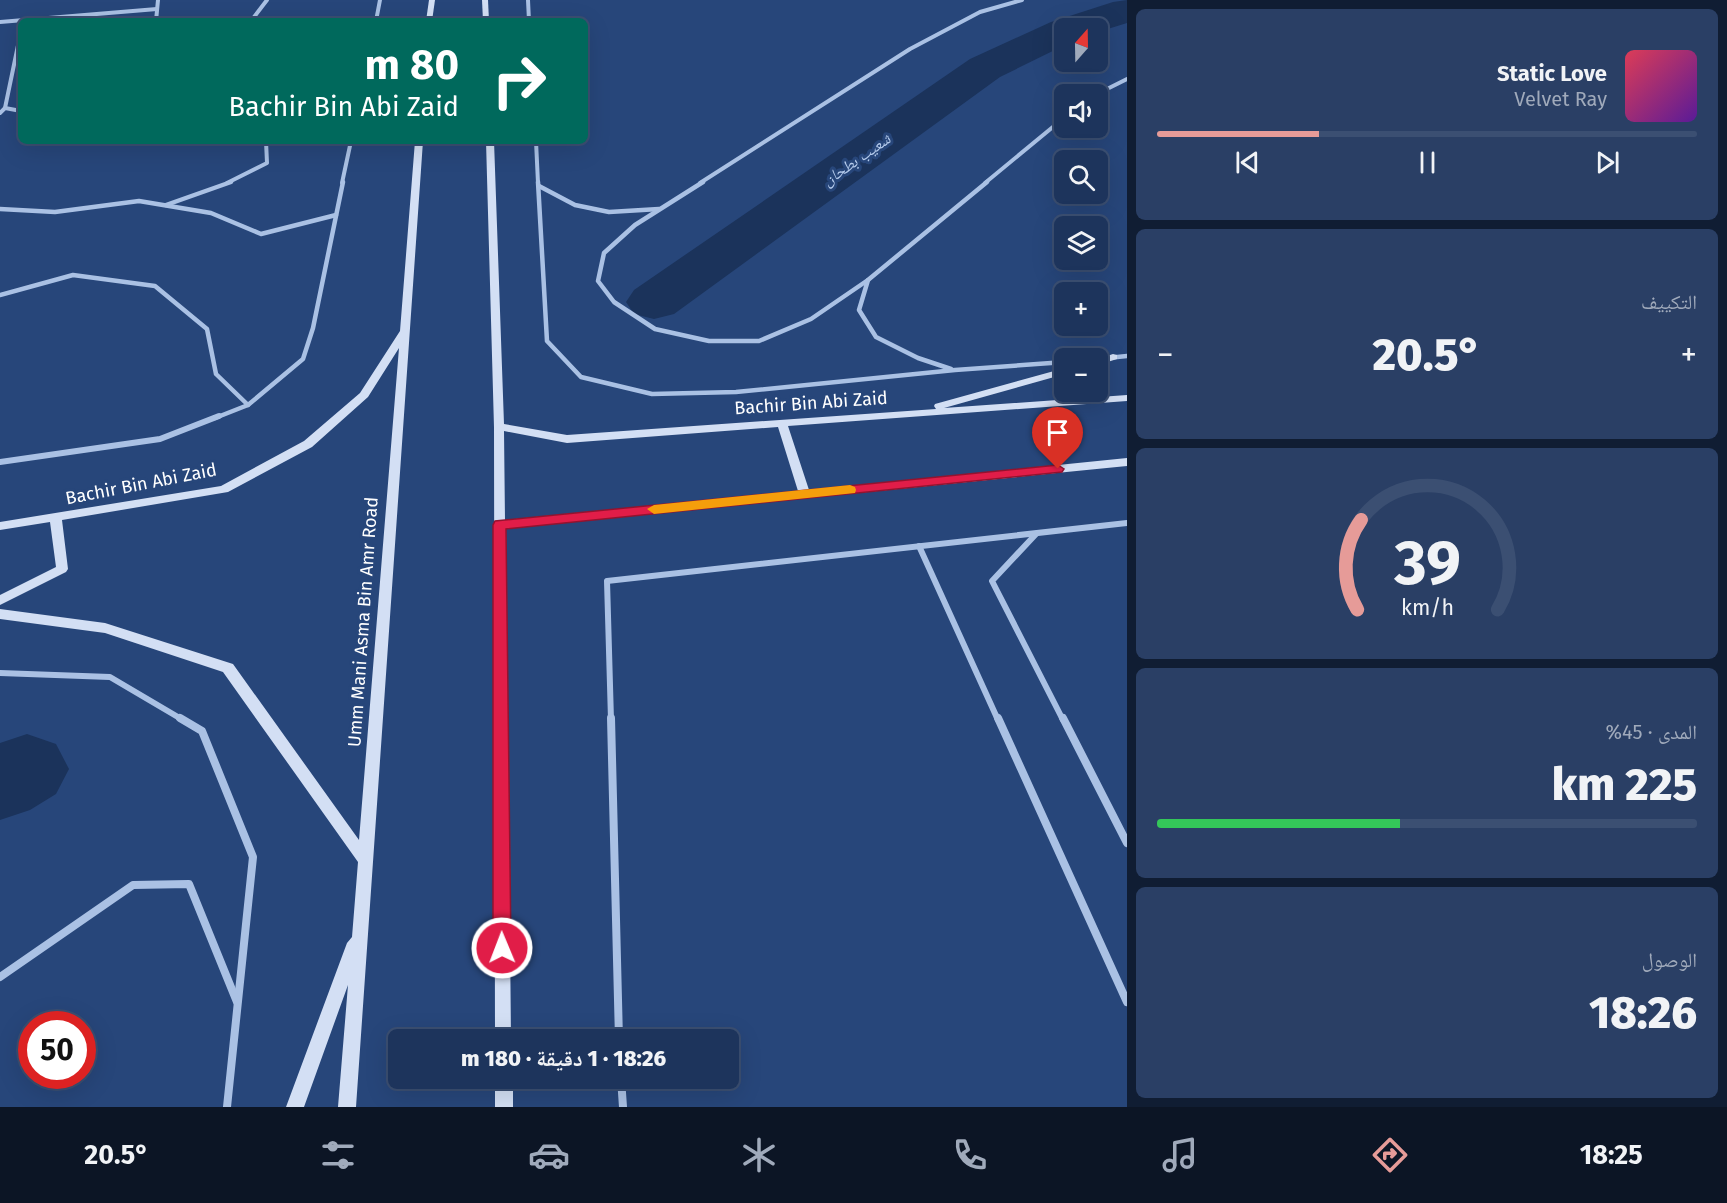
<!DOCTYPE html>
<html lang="ar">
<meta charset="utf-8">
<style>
body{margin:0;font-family:"Fira Sans","Noto Naskh Arabic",sans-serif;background:#2a3f65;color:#f1f3f6;direction:rtl;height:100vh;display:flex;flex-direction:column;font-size:22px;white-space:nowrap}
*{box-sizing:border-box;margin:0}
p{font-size:20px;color:#a0aabb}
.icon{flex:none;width:33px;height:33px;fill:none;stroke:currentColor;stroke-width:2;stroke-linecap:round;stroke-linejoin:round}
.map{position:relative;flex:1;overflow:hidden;direction:ltr}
.sheet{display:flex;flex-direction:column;gap:9px;padding:9px;background:#101d33;width:600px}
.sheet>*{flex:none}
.top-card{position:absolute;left:18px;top:18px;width:570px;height:126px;border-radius:9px;box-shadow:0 6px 24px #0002,0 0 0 2px #3b4f72;direction:rtl;background:#00695c;color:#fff;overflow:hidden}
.needle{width:39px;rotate:20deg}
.buttons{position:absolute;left:1054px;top:18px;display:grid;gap:12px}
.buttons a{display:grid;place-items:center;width:54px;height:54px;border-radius:9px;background:#1d345c;box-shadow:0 6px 24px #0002,0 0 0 2px #3b4f72;font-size:30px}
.speed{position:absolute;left:18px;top:1011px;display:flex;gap:12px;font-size:30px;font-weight:700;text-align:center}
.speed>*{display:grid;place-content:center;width:78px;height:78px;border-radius:50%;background:#1d345c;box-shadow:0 6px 24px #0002,0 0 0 2px #3b4f72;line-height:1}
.speed .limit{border:9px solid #d22;background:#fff;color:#111}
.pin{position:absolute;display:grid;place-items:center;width:51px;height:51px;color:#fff;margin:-62px -26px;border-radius:50% 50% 50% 0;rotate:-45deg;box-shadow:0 0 6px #0007}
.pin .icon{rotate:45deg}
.me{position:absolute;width:66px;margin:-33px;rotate:359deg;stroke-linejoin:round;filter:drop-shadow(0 0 4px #0008)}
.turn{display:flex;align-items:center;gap:21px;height:126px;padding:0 30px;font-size:27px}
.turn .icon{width:78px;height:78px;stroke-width:2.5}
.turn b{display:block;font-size:42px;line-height:51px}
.big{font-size:45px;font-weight:800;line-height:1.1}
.sheet .widget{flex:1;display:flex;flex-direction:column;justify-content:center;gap:9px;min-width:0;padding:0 21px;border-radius:9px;background:#2a3f65}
.sheet .dial{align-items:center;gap:0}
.dial svg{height:156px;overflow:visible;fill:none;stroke:#3b4f72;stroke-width:7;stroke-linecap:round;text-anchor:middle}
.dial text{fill:#f1f3f6;stroke:none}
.song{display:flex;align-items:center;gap:18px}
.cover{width:72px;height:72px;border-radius:9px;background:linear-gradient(135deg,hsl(350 70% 55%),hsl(270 70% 35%))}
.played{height:6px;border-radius:3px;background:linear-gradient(90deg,#e69b98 30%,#3b4f72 30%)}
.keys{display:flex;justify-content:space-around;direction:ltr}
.heat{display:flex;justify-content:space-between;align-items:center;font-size:33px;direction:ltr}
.charge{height:9px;border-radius:4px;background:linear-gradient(90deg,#34c759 45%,#3b4f72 0)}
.trip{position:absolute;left:388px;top:1029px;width:351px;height:60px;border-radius:9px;background:#1d345c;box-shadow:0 6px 24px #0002,0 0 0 2px #3b4f72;font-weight:800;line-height:60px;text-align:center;direction:rtl}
.tab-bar{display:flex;height:96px;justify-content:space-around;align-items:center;background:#0c1525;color:#a0aabb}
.tab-bar .icon{width:42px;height:42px}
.tab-bar .active{color:#e69b98}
.tab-bar b{font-size:27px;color:#f1f3f6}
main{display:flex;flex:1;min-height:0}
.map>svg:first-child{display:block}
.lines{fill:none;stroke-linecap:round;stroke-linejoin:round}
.river{fill:#1b335b;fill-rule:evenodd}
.street-far3{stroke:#aac1e4;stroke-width:4}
.street-far2{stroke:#aac1e4;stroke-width:4.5}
.street-far1{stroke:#aac1e4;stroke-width:6}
.street{stroke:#aac1e4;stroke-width:8}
.secondary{fill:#d3dff4;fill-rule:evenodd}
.route{fill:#e11d48;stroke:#92132f;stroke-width:1.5}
.slow{fill:#f59e0b}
.labels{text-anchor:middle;stroke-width:6;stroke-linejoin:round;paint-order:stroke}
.far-water-label{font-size:16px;font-style:italic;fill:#b5cbec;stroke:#27467a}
.street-label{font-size:18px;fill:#fff;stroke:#27467a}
</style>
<main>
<section class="sheet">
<div class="widget">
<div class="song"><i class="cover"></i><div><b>Static Love</b><p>Velvet Ray</p></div></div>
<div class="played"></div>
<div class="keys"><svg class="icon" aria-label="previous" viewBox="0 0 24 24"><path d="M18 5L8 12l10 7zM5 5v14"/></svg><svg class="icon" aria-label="pause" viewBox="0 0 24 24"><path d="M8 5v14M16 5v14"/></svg><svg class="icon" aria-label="next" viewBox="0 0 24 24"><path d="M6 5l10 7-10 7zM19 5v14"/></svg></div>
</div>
<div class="widget"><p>التكييف</p>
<div class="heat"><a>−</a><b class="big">20.5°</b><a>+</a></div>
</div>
<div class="widget dial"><svg viewBox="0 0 100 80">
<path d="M14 69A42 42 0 1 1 86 69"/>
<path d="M14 69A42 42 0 0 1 16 23" stroke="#e69b98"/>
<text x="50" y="56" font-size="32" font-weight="700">39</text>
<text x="50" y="72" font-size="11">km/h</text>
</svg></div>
<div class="widget"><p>المدى · 45%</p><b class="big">225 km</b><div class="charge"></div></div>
<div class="widget"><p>الوصول</p><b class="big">18:26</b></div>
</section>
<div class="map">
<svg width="1127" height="1107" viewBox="0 0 1127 1107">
<rect width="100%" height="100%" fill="#27467a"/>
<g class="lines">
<g class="river">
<path d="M 1127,0 L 1127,23 L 1098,32 L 1098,28 L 1065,28 L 1065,45 L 1000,77 L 674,314 L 654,319 L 634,314 L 626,302 L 634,290 L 970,59 L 1051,22 L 1113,2 Z"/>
<path d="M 27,734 L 56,744 L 69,769 L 56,794 L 30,810 L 0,820 L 0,743 Z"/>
</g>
<g class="street-far3">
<path d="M 528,0 L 529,21"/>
<path d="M 156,21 L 158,0"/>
<path d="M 251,21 L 267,0"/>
<path d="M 376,21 L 380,0"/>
<path d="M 0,22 L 157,9"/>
<path d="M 1097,94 L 1127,79"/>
<path d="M 5,108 L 21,111"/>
<path d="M 0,113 L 5,108 L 21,31"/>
<path d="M 536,141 L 538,183"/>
<path d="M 227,183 L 267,163 L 266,141"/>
<path d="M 342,183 L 351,141"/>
<path d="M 700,183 L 910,49 L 980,12 L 1022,0"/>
<path d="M 985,183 L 1065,117"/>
</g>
<g class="street-far2">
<path d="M 538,182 L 547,341 L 581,377 L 652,394 L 736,392 L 955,370 L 1065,362"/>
<path d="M 703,182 L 635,225 L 604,253 L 598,281 L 614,302 L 655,329 L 709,341 L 759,341 L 811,319 L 868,280"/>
<path d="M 539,186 L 575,205 L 609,212 L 659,209"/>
<path d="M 166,205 L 231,182"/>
<path d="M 0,209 L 55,212 L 139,201 L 211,213 L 261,234 L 336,215"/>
<path d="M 0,295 L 73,275 L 155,286 L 207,329 L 216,374 L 248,405"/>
<path d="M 1098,359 L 1127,356"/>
<path d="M 951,369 L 918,358 L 876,337 L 859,310 L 868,280 L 987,182"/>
<path d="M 215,418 L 248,405 L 303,359 L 313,328 L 343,182"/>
</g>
<g class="street-far1">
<path d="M 0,462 L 160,439 L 219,416"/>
<path d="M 1036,534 L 992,581 L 1063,720"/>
<path d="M 919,546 L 998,720"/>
<path d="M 0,673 L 110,677 L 183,720"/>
<path d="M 611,720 L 607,581 L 1127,523"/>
</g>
<g class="street">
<path d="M 180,718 L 202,731 L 253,857 L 227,1107"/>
<path d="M 611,718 L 619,1040"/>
<path d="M 998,718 L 1127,1002"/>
<path d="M 1063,718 L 1127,843"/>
<path d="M 0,977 L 133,885 L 189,884 L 237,1002"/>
<path d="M 621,1078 L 623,1107"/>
</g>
<g class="secondary">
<path d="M 429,0 L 435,0 L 432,21 L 426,21 Z"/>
<path d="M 482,0 L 488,0 L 489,21 L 483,21 Z"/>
<path d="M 415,141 L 423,141 L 356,1107 L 338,1107 L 348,985 L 304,1107 L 286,1107 L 347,943 L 352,937 L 358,862 L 223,672 L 105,633 L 0,619 L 0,609 L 105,623 L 233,664 L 359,840 L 399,348 L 368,397 L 312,447 L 228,492 L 62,520 L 68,569 L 66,572 L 0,605 L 0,595 L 56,567 L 50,522 L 0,530 L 0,522 L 221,486 L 304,441 L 360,393 L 400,331 Z"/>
<path d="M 486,141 L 494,141 L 504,424 L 567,435 L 936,409 L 934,406 L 935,404 L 1065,368 L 1065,374 L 944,408 L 1127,395 L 1127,401 L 788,426 L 809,490 L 1127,458 L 1127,466 L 506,528 L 511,1040 L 495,1040 L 494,427 ZM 778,427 L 798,491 L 505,520 L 504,431 L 567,443 Z"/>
<path d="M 1113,354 L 1117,355 L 1117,359 L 1098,365 L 1098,359 Z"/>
<rect x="495" y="1078" width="18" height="29"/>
</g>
</g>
<path class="route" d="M 1058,465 L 1064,469 L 1062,472 L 506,529 L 511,948 L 509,954 L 502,957 L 496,954 L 493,948 L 493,525 L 495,521 Z"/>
<path class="slow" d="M 850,485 L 855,487 L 856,490 L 855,493 L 654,514 L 647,509 L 654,505 Z"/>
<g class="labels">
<g class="far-water-label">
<text transform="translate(856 159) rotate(-35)" y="6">شعيب بطحان</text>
</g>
<g class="street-label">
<text transform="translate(811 403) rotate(-4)" y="6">Bachir Bin Abi Zaid</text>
<text transform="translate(141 484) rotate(-11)" y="6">Bachir Bin Abi Zaid</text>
<text transform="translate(363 622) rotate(-86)" y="6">Umm Mani Asma Bin Amr Road</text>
</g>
</g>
</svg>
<div class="buttons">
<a><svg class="needle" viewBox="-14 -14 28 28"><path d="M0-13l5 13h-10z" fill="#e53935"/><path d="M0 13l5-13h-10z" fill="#a0aabb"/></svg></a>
<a><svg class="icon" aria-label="sound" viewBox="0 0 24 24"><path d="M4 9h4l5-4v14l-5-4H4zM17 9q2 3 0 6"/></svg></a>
<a><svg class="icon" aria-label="search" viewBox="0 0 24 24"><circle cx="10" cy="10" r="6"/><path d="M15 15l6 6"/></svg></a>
<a><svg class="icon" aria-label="layers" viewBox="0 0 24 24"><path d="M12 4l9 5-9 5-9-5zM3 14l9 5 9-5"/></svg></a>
<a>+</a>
<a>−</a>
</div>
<div class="speed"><div class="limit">50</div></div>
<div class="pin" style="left:1058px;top:469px;background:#d93025"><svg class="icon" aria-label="arrive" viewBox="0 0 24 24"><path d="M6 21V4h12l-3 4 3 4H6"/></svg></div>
<svg class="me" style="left:502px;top:948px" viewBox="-20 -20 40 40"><circle r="17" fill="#e11d48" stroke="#fff" stroke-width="3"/><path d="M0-11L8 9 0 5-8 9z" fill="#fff"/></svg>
<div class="trip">18:26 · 1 دقيقة · 180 m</div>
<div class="top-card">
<div class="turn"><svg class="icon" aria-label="right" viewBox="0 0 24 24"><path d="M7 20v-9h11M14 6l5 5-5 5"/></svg><div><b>80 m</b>Bachir Bin Abi Zaid</div></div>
</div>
</div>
</main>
<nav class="tab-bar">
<b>18:25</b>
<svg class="icon active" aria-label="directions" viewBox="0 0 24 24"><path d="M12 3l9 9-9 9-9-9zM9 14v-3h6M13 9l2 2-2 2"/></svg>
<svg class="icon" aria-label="music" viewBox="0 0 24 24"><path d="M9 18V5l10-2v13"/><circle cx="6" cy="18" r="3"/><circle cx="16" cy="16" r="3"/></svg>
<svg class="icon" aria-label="phone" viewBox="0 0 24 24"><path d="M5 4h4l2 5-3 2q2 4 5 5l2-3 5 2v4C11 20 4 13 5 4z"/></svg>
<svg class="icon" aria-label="climate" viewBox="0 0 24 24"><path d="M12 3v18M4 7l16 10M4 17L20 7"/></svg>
<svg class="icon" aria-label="car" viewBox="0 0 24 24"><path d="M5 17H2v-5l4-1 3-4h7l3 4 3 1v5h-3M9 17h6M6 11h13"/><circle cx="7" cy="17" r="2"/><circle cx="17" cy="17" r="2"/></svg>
<svg class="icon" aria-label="filters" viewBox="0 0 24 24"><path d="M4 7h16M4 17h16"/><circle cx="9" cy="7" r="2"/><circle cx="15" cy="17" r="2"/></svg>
<b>20.5°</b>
</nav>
